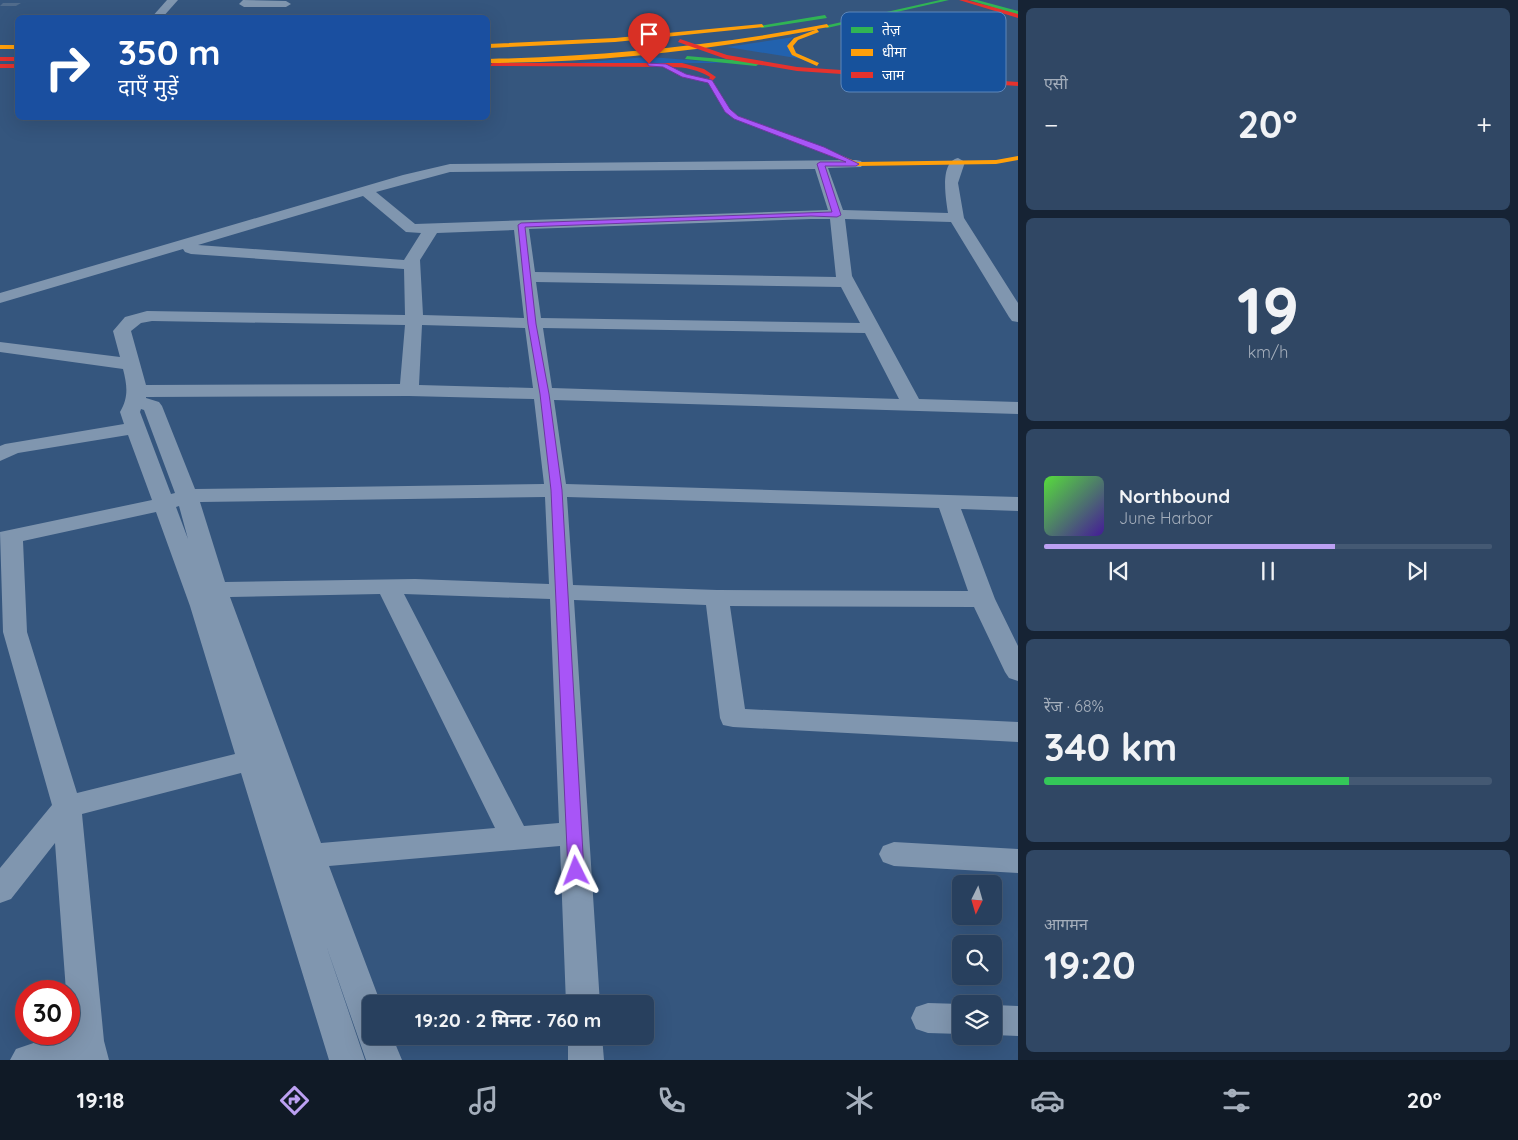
<!DOCTYPE html>
<html lang="hi">
<meta charset="utf-8">
<style>
body{margin:0;font-family:Quicksand,"Noto Sans Devanagari",sans-serif;background:#304764;color:#f1f3f6;height:100vh;display:flex;flex-direction:column;font-size:19px;white-space:nowrap}
*{box-sizing:border-box;margin:0}
p{font-size:16px;color:#a5afbc}
.icon{flex:none;width:28px;height:28px;fill:none;stroke:currentColor;stroke-width:2;stroke-linecap:round;stroke-linejoin:round}
.map{position:relative;flex:1;overflow:hidden}
.side{display:flex;flex-direction:column;gap:8px;padding:8px;background:#162334;width:500px}
.side>*{flex:none}
.guide{position:absolute;left:15px;top:15px;width:475px;height:105px;border-radius:8px;box-shadow:0 5px 20px #0002,0 0 0 1px #445973;background:#1a4fa0;color:#fff;overflow:hidden}
.needle{width:32px;rotate:185deg}
.fabs{position:absolute;left:952px;top:875px;display:grid;gap:10px}
.fabs a{display:grid;place-items:center;width:50px;height:50px;border-radius:8px;background:#28405e;box-shadow:0 5px 20px #0002,0 0 0 1px #445973;font-size:25px}
.speed{position:absolute;left:15px;top:980px;display:flex;gap:10px;font-size:25px;font-weight:700;text-align:center}
.speed>*{display:grid;place-content:center;width:65px;height:65px;border-radius:50%;background:#28405e;box-shadow:0 5px 20px #0002,0 0 0 1px #445973;line-height:1}
.speed .limit{border:8px solid #d22;background:#fff;color:#111}
.pin{position:absolute;display:grid;place-items:center;width:42px;height:42px;color:#fff;margin:-51px -21px;border-radius:50% 50% 50% 0;rotate:-45deg;box-shadow:0 0 5px #0007}
.pin .icon{rotate:45deg}
.me{position:absolute;width:55px;margin:-28px;rotate:357deg;stroke-linejoin:round;filter:drop-shadow(0 0 4px #0008)}
.turn{display:flex;align-items:center;gap:18px;height:105px;padding:0 20px;font-size:22px}
.turn .icon{width:65px;height:65px;stroke-width:2.5}
.turn b{display:block;font-size:35px;line-height:42px}
.big{font-size:38px;font-weight:700;line-height:1.1}
.side .card{flex:1;display:flex;flex-direction:column;justify-content:center;gap:8px;min-width:0;padding:0 18px;border-radius:8px;background:#304764}
.side .dial{align-items:center;gap:0}
.dial b{font-size:65px;line-height:1}
.song{display:flex;align-items:center;gap:15px}
.cover{width:60px;height:60px;border-radius:8px;background:linear-gradient(135deg,hsl(110 70% 55%),hsl(260 70% 35%))}
.played{height:5px;border-radius:2px;background:linear-gradient(90deg,#bca0f2 65%,#445973 65%)}
.keys{display:flex;justify-content:space-around;direction:ltr}
.heat{display:flex;justify-content:space-between;align-items:center;font-size:28px;direction:ltr}
.charge{height:8px;border-radius:4px;background:linear-gradient(90deg,#34c759 68%,#445973 0)}
.trip{position:absolute;left:362px;top:995px;width:292px;height:50px;border-radius:8px;background:#28405e;box-shadow:0 5px 20px #0002,0 0 0 1px #445973;font-weight:700;line-height:50px;text-align:center}
.menu{display:flex;height:80px;justify-content:space-around;align-items:center;background:#101a26;color:#a5afbc}
.menu .icon{width:35px;height:35px}
.menu .on{color:#bca0f2}
.menu b{font-size:22px;color:#f1f3f6}
main{display:flex;flex:1;min-height:0}
.map>svg:first-child{display:block}
.green{fill:#2262ae}
.building{fill:#506b8b}
.lines{fill:none;stroke-linecap:round;stroke-linejoin:round}
.street{fill:#8096af;fill-rule:evenodd}
.fast{fill:#30b455;fill-rule:evenodd}
.slow{fill:#ff9f0a;fill-rule:evenodd}
.jam{fill:#e5322d;fill-rule:evenodd}
.route{fill:#a855f7;stroke:#6d37a1}
.key{fill:#17529c;stroke:#5d86ba;stroke-width:1}
.key-label{font-size:14px;fill:#fff}
</style>
<main>
<div class="map">
<svg width="1018" height="1060" viewBox="0 0 1018 1060">
<rect width="100%" height="100%" fill="#35567e"/>
<g class="green">
<path d="M 794,37 L 788,42 L 802,59 L 727,47 Z"/>
<path d="M 651,57 L 725,63 L 576,63 L 646,57 Z"/>
</g>
<path class="building" d="M 3,3 L 21,3 L 16,6 L 0,6 Z"/>
<g class="lines">
<g class="street">
<path d="M 167,0 L 178,0 L 162,18 L 151,18 Z"/>
<path d="M 243,0 L 286,1 L 291,4 L 286,7 L 244,7 L 239,4 Z"/>
<path d="M 958,158 L 965,162 L 958,183 L 964,218 L 1018,303 L 1018,322 L 1012,321 L 1009,317 L 951,222 L 845,219 L 852,276 L 919,399 L 1018,402 L 1018,414 L 554,400 L 566,484 L 1018,497 L 1018,511 L 961,509 L 995,599 L 1018,646 L 1018,681 L 1009,678 L 1005,672 L 974,607 L 730,606 L 745,709 L 1018,722 L 1018,742 L 733,727 L 723,725 L 720,718 L 706,605 L 574,600 L 600,1004 L 566,1004 L 560,846 L 329,866 L 381,1004 L 371,1004 L 371,1036 L 392,1036 L 402,1060 L 366,1060 L 326,945 L 365,1060 L 329,1060 L 241,773 L 82,814 L 104,1041 L 109,1060 L 10,1060 L 16,1049 L 60,1034 L 69,1034 L 69,991 L 66,991 L 55,843 L 11,899 L 0,903 L 0,868 L 52,805 L 3,632 L 0,532 L 152,500 L 128,435 L 18,453 L 0,461 L 0,446 L 5,444 L 124,424 L 120,412 C 129,397 127,385 123,369 L 0,352 L 0,342 L 120,357 L 113,331 L 125,317 L 147,311 L 405,315 L 404,269 L 191,254 L 185,252 L 183,249 L 0,303 L 0,293 L 403,175 L 450,164 L 856,160 L 861,161 L 863,164 L 861,167 L 828,168 L 843,210 L 948,213 C 946,199 939,162 958,158 ZM 815,169 L 828,210 L 415,224 L 376,192 L 450,172 ZM 363,196 L 406,232 L 421,233 L 404,260 L 198,245 ZM 811,219 L 830,219 L 836,277 L 535,272 L 529,229 ZM 514,230 L 524,318 L 423,315 L 420,260 L 437,233 ZM 536,282 L 841,287 L 860,323 L 541,318 ZM 152,321 L 405,325 L 400,384 L 146,385 L 131,331 L 141,323 ZM 422,325 L 525,328 L 533,388 L 419,385 ZM 543,328 L 865,333 L 899,399 L 552,388 ZM 409,396 L 534,399 L 544,484 L 195,489 L 162,406 L 159,402 L 146,398 L 146,397 ZM 141,409 L 144,410 L 175,493 L 171,494 L 140,412 ZM 545,497 L 549,584 L 415,579 L 225,582 L 200,502 ZM 567,497 L 939,508 L 968,591 L 717,590 L 573,585 ZM 179,506 L 188,539 L 176,507 ZM 156,512 L 190,606 L 235,754 L 77,793 L 27,632 L 23,541 ZM 380,594 L 495,828 L 321,843 L 230,597 ZM 404,594 L 550,599 L 559,823 L 524,826 Z"/>
<path d="M 894,842 L 1018,849 L 1018,873 L 894,866 L 883,862 L 879,854 L 883,846 Z"/>
<path d="M 928,1003 L 961,1004 L 961,1034 L 928,1033 L 916,1029 L 911,1018 L 916,1007 Z"/>
<path d="M 994,1005 L 1018,1006 L 1018,1036 L 994,1035 Z"/>
<path d="M 568,1036 L 602,1036 L 604,1060 L 568,1060 Z"/>
</g>
<g class="fast">
<path d="M 940,0 L 949,0 L 827,28 L 824,26 Z"/>
<path d="M 969,0 L 977,0 L 1018,11 L 1018,15 Z"/>
<path d="M 825,15 L 827,18 L 762,28 L 759,26 Z"/>
<path d="M 687,56 L 756,62 L 759,64 L 756,66 L 685,59 Z"/>
</g>
<g class="slow">
<path d="M 762,24 L 764,27 L 615,42 L 488,48 L 488,44 L 615,38 Z"/>
<path d="M 827,24 L 829,27 L 817,29 L 819,32 L 798,40 L 793,46 L 796,53 L 819,63 L 817,66 L 792,55 L 787,46 L 794,38 L 815,30 C 708,50 597,63 488,63 L 488,59 C 602,56 715,46 827,24 Z"/>
<rect x="0" y="45" width="18" height="4"/>
<path d="M 708,80 L 712,80 L 729,109 L 738,116 L 824,148 L 857,162 L 996,160 L 1018,156 L 1018,160 L 996,164 L 856,166 L 734,118 L 724,110 Z"/>
</g>
<g class="jam">
<path d="M 959,0 L 967,0 L 1018,14 L 1018,18 Z"/>
<path d="M 680,39 L 727,55 L 797,67 L 1018,82 L 1018,86 L 797,71 L 726,59 L 678,42 Z"/>
<rect x="0" y="57" width="18" height="4"/>
<path d="M 492,63 L 682,63 L 704,69 L 716,77 L 710,83 L 682,77 L 663,67 L 490,66 ZM 671,67 C 686,67 698,70 710,77 L 709,79 L 686,75 Z"/>
<rect x="0" y="64" width="18" height="4"/>
</g>
</g>
<path class="route" d="M 647,63 L 666,64 L 686,74 L 712,80 L 730,109 L 738,116 L 824,147 L 859,164 L 856,166 L 825,166 L 841,215 L 837,217 L 811,216 L 525,227 L 536,324 L 549,394 L 562,490 L 584,871 L 581,875 L 576,877 L 570,875 L 568,871 L 551,490 L 540,394 L 528,324 L 518,225 L 521,223 L 832,212 L 817,164 L 820,162 L 846,162 L 734,119 L 725,112 L 708,83 L 682,77 L 663,67 L 649,66 Z"/>
<rect x="841" y="12" width="165" height="80" rx="8" class="key"/>
<rect x="851" y="27" width="22" height="6" fill="#30b455"/>
<rect x="851" y="49" width="22" height="7" fill="#ff9f0a"/>
<rect x="851" y="72" width="22" height="6" fill="#e5322d"/>
<g class="key-label">
<text x="882" y="35">तेज़</text>
<text x="882" y="57">धीमा</text>
<text x="882" y="80">जाम</text>
</g>
</svg>
<div class="fabs">
<a><svg class="needle" viewBox="-14 -14 28 28"><path d="M0-13l5 13h-10z" fill="#e53935"/><path d="M0 13l5-13h-10z" fill="#a5afbc"/></svg></a>
<a><svg class="icon" aria-label="search" viewBox="0 0 24 24"><circle cx="10" cy="10" r="6"/><path d="M15 15l6 6"/></svg></a>
<a><svg class="icon" aria-label="layers" viewBox="0 0 24 24"><path d="M12 4l9 5-9 5-9-5zM3 14l9 5 9-5"/></svg></a>
</div>
<div class="speed"><div class="limit">30</div></div>
<div class="pin" style="left:649px;top:64px;background:#d93025"><svg class="icon" aria-label="arrive" viewBox="0 0 24 24"><path d="M6 21V4h12l-3 4 3 4H6"/></svg></div>
<svg class="me" style="left:576px;top:871px" viewBox="-20 -20 40 40"><path d="M0-17L14 15 0 8-14 15z" fill="#a855f7" stroke="#fff" stroke-width="4"/></svg>
<div class="trip">19:20 · 2 मिनट · 760 m</div>
<div class="guide">
<div class="turn"><svg class="icon" aria-label="right" viewBox="0 0 24 24"><path d="M7 20v-9h11M14 6l5 5-5 5"/></svg><div><b>350 m</b>दाएँ मुड़ें</div></div>
</div>
</div>
<section class="side">
<div class="card"><p>एसी</p>
<div class="heat"><a>−</a><b class="big">20°</b><a>+</a></div>
</div>
<div class="card dial"><b>19</b><p>km/h</p></div>
<div class="card">
<div class="song"><i class="cover"></i><div><b>Northbound</b><p>June Harbor</p></div></div>
<div class="played"></div>
<div class="keys"><svg class="icon" aria-label="previous" viewBox="0 0 24 24"><path d="M18 5L8 12l10 7zM5 5v14"/></svg><svg class="icon" aria-label="pause" viewBox="0 0 24 24"><path d="M8 5v14M16 5v14"/></svg><svg class="icon" aria-label="next" viewBox="0 0 24 24"><path d="M6 5l10 7-10 7zM19 5v14"/></svg></div>
</div>
<div class="card"><p>रेंज · 68%</p><b class="big">340 km</b><div class="charge"></div></div>
<div class="card"><p>आगमन</p><b class="big">19:20</b></div>
</section>
</main>
<nav class="menu">
<b>19:18</b>
<svg class="icon on" aria-label="directions" viewBox="0 0 24 24"><path d="M12 3l9 9-9 9-9-9zM9 14v-3h6M13 9l2 2-2 2"/></svg>
<svg class="icon" aria-label="music" viewBox="0 0 24 24"><path d="M9 18V5l10-2v13"/><circle cx="6" cy="18" r="3"/><circle cx="16" cy="16" r="3"/></svg>
<svg class="icon" aria-label="phone" viewBox="0 0 24 24"><path d="M5 4h4l2 5-3 2q2 4 5 5l2-3 5 2v4C11 20 4 13 5 4z"/></svg>
<svg class="icon" aria-label="climate" viewBox="0 0 24 24"><path d="M12 3v18M4 7l16 10M4 17L20 7"/></svg>
<svg class="icon" aria-label="car" viewBox="0 0 24 24"><path d="M5 17H2v-5l4-1 3-4h7l3 4 3 1v5h-3M9 17h6M6 11h13"/><circle cx="7" cy="17" r="2"/><circle cx="17" cy="17" r="2"/></svg>
<svg class="icon" aria-label="filters" viewBox="0 0 24 24"><path d="M4 7h16M4 17h16"/><circle cx="9" cy="7" r="2"/><circle cx="15" cy="17" r="2"/></svg>
<b>20°</b>
</nav>
